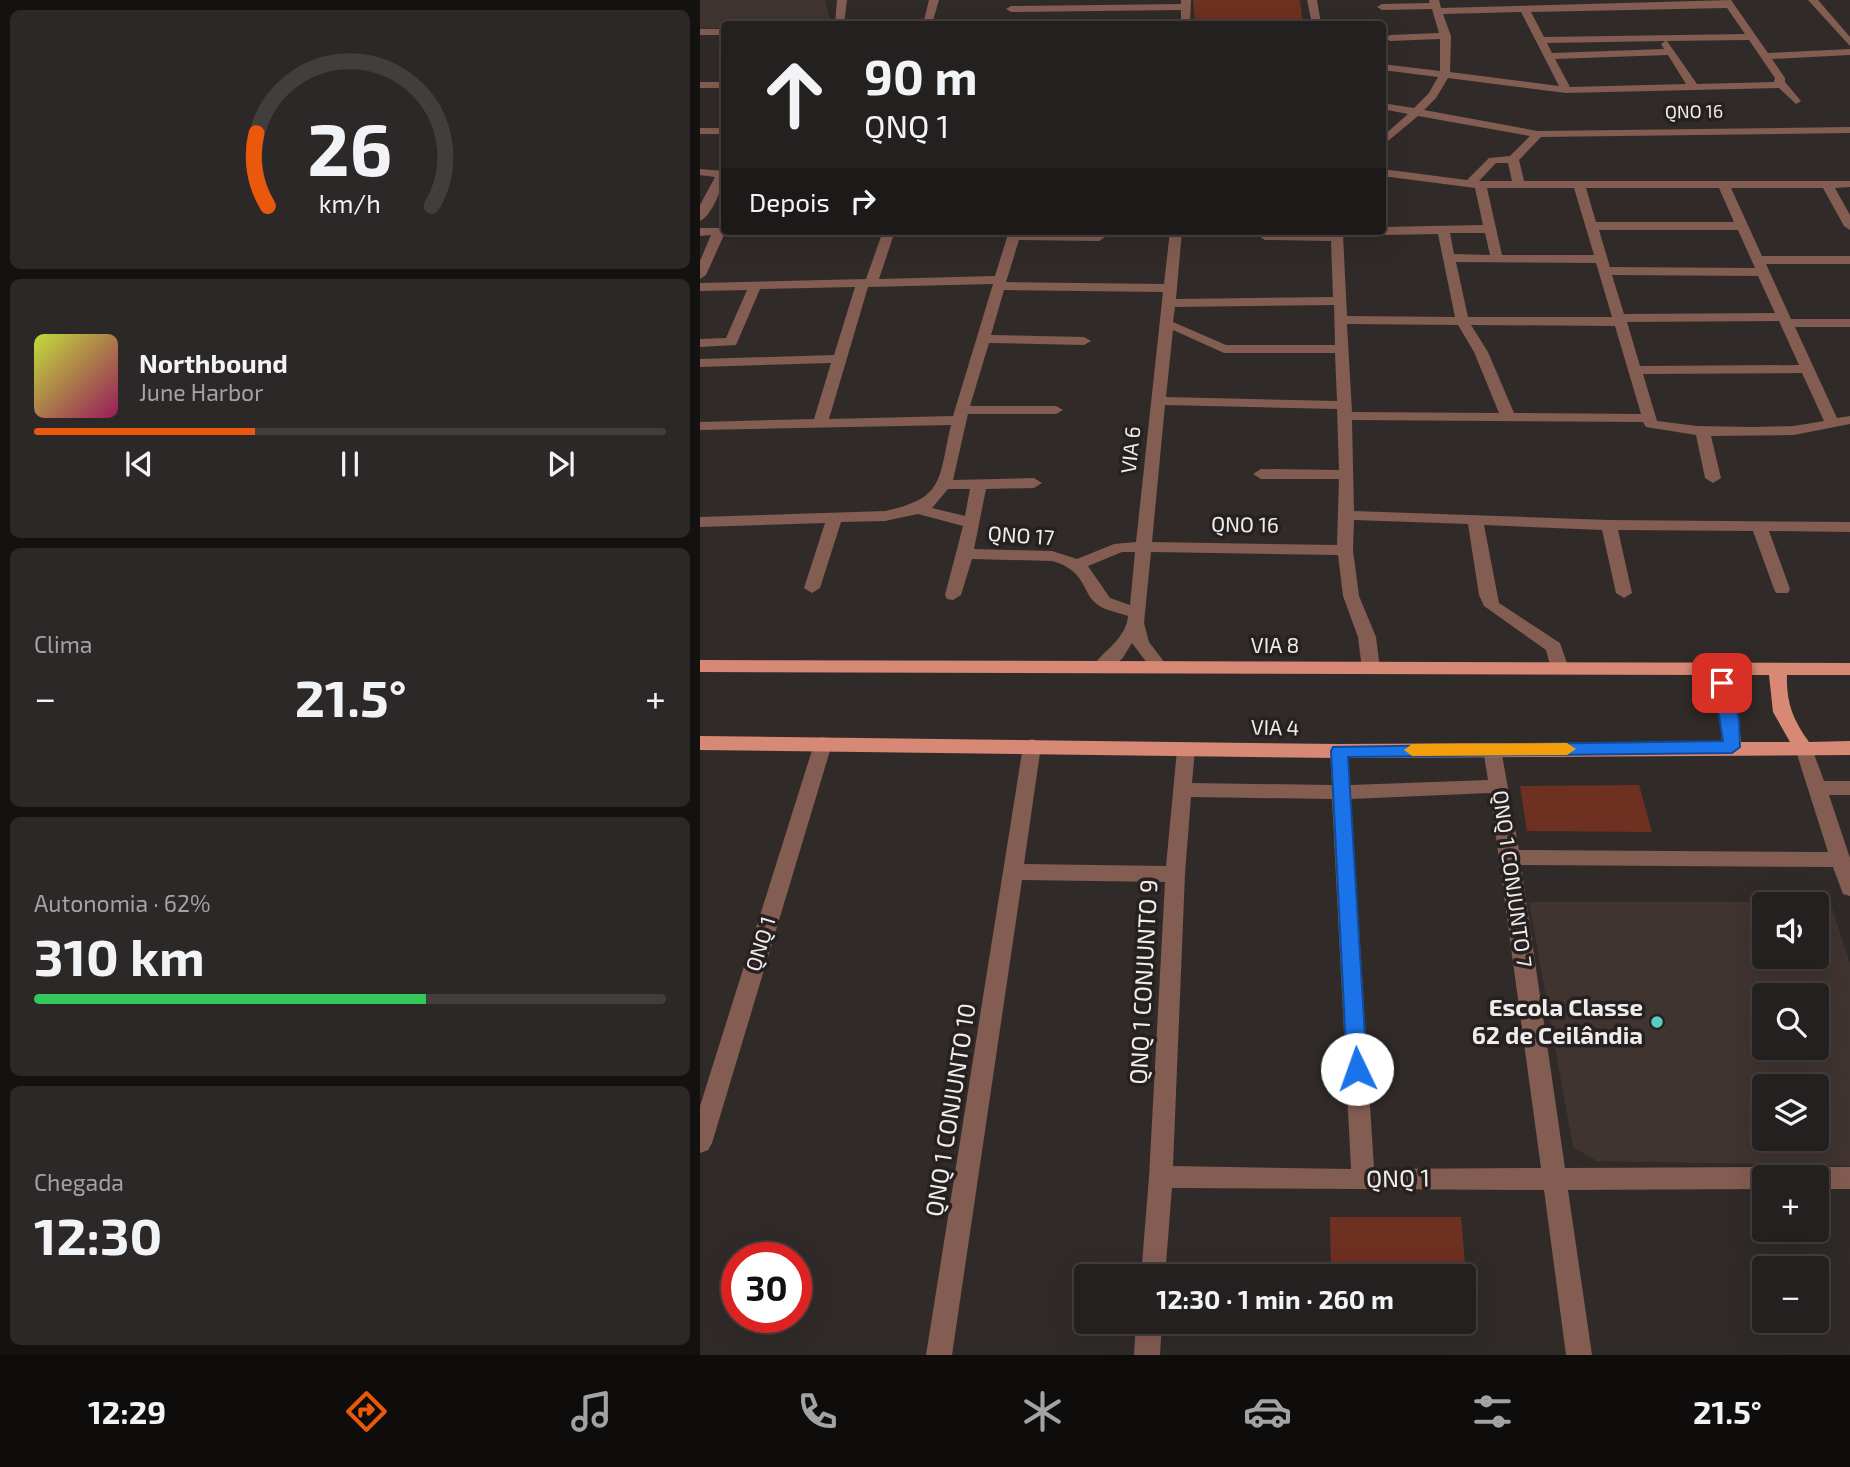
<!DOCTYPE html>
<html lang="pt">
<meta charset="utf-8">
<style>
body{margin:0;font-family:"Exo 2",sans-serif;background:#2c2828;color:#f1f3f6;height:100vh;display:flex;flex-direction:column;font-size:26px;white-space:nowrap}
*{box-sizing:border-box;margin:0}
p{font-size:23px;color:#a3a3a4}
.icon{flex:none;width:38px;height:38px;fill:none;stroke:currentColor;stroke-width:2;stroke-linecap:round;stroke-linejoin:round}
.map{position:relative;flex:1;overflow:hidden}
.side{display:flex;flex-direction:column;gap:10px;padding:10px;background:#141211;width:700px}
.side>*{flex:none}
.top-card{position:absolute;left:21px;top:21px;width:665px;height:214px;border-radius:7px;box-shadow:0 7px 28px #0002,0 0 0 2px #413e3d;background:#24201f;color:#f1f3f6;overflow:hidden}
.fabs{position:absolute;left:1052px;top:892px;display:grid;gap:14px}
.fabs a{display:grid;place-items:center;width:77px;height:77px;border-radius:7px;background:#24201f;box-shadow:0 7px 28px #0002,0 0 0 2px #413e3d;font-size:35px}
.speed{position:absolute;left:21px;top:1242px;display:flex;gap:14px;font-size:35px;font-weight:700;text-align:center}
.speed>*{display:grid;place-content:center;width:91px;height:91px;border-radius:50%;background:#24201f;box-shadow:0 7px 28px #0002,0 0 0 2px #413e3d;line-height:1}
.speed .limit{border:10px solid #d22;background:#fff;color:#111}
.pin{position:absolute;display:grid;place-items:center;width:60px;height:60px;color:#fff;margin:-30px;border-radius:14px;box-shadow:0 4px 10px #0006}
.me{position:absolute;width:77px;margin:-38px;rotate:357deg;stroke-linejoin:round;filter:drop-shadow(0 0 5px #0008)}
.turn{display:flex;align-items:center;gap:24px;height:147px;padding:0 28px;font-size:32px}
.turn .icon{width:91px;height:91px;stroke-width:2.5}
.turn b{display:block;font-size:49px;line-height:60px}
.then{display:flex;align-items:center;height:66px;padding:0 28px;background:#0003;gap:14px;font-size:26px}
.big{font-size:52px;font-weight:700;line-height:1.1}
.side .widget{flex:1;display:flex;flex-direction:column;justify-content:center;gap:10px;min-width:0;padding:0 24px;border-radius:10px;background:#2c2828}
.side .dial{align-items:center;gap:0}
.dial svg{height:182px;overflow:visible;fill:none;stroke:#413e3d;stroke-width:7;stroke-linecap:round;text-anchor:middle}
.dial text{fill:#f1f3f6;stroke:none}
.song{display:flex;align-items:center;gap:21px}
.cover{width:84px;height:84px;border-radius:10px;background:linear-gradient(135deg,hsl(70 70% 55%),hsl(330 70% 35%))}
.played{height:7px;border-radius:4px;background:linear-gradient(90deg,#ea580c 35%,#413e3d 35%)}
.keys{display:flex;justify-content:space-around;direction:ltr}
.heat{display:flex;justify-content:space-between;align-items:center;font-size:38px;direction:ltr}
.charge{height:10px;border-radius:5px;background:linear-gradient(90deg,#34c759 62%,#413e3d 0)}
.trip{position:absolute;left:374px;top:1264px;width:402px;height:70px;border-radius:7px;background:#24201f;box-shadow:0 7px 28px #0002,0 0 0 2px #413e3d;font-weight:700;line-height:70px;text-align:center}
.tab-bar{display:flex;height:112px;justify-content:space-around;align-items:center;background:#0e0d0c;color:#a3a3a4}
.tab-bar .icon{width:49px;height:49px}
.tab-bar .active{color:#ea580c}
.tab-bar b{font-size:32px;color:#f1f3f6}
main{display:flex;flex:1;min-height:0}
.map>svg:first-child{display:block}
.built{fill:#403431;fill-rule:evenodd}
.green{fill:#6e3021}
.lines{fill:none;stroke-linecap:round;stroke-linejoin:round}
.minor{fill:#835c52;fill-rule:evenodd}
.major{fill:#d88975;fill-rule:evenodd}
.route{fill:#1a73e8;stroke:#114b97;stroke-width:2}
.slow{fill:#f59e0b}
.poi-dot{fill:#58cec0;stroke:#262120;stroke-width:2.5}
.labels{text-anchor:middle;stroke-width:7;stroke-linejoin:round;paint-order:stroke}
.far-street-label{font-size:18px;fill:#efeceb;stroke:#262120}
.street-label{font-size:21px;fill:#efeceb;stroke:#262120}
.near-street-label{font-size:24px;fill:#efeceb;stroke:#262120}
.near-poi-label{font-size:24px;font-weight:bold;fill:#efeceb;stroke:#262120;text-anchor:end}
</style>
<main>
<section class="side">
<div class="widget dial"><svg viewBox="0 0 100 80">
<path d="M14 69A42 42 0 1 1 86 69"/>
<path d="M14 69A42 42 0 0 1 9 37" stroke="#ea580c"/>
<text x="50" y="56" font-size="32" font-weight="700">26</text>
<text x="50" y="72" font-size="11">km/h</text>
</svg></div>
<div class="widget">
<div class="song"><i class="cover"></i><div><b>Northbound</b><p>June Harbor</p></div></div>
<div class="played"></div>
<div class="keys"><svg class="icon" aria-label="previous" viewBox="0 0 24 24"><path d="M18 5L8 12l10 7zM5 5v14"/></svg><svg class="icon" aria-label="pause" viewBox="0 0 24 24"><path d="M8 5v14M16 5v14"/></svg><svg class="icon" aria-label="next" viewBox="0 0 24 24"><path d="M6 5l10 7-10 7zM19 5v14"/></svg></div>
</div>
<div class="widget"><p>Clima</p>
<div class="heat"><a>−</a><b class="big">21.5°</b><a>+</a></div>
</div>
<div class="widget"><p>Autonomia · 62%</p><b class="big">310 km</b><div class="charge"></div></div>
<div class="widget"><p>Chegada</p><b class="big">12:30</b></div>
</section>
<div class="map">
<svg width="1150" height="1355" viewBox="0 0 1150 1355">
<rect width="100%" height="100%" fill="#302b29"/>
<g class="built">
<path d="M 0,0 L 125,0 L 131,24 L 24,24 L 24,28 L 0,29 Z"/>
<path d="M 829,902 L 1130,902 L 1150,963 L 1150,1166 L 897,1161 L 873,1147 ZM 1064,905 L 1116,905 L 1116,957 L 1064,957 ZM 1064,996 L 1116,996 L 1116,1048 L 1064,1048 ZM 1064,1087 L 1116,1087 L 1116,1139 L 1064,1139 Z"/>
</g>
<g class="green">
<path d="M 493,0 L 600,0 L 603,24 L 495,24 Z"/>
<path d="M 939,785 L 952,832 L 827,831 L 820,786 Z"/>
<path d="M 630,1217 L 761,1217 L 768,1298 L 765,1297 L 765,1276 L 631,1276 Z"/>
</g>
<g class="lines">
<g class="minor">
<path d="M 137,0 L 147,0 L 144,24 L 135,24 Z"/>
<path d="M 229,0 L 239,0 L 232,24 L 223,24 Z"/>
<path d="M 481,0 L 491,0 L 490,24 L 481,24 L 481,10 L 311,12 L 306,9 L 311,6 L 481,4 Z"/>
<path d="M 607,0 L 617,0 L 621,24 L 612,24 Z"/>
<path d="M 729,0 L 739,0 L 741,8 L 1031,0 L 1068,53 L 1150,49 L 1150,55 L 1072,59 L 1085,78 L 1085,82 L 1101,101 L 1096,104 L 1079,88 L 866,93 L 748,78 L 736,98 L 724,110 L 838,131 L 1150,127 L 1150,133 L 841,137 L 819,160 L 824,181 L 1150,181 L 1150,187 L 1135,188 L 1150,215 L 1150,230 L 1144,226 L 1123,188 L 1031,188 L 1062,256 L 1150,256 L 1150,264 L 1066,264 L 1091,319 L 1150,319 L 1150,327 L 1095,327 L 1137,418 L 1150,416 L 1150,424 L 1094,435 L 1011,436 L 1021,478 L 1013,483 L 1005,478 L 996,435 L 946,427 L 943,422 L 652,420 L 654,511 L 909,520 L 1150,522 L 1150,532 L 1069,531 L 1090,589 L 1088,593 L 1076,593 L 1074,589 L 1053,531 L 918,530 L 932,593 L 924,598 L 916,593 L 902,530 L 784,525 L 799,603 L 860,643 L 869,669 L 860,675 L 851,669 L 846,650 L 784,606 L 779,595 L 768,524 L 654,520 L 653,550 L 659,596 L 676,637 L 680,669 L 677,673 L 665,673 L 662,669 L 658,637 L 643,596 L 638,555 L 451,552 L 444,623 L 449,642 L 468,667 L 459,673 L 453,671 L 432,643 L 422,659 L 401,673 L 392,667 C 404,650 426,639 428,616 C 420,613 409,611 401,607 C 380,595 389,571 352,561 L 272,559 L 261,595 L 253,600 L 247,599 L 245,595 L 263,526 L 218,514 L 185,521 L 141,522 L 120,588 L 112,593 L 104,588 L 125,523 L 0,527 L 0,517 L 185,511 C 246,498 238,479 251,425 L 0,430 L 0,422 L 114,419 L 131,363 L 0,367 L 0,359 L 134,355 L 155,287 L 60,289 L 36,345 L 0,347 L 0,339 L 26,338 L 47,290 L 0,291 L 0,283 L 166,279 L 183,231 L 195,231 L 179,279 L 295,276 L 309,231 L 321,231 L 399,233 L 405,237 L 399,241 L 319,240 L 306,282 L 464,284 L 470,231 L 482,231 L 476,299 L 633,297 L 631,241 L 565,240 L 559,236 L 565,232 L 656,231 L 643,235 L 647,316 L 755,317 L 738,234 L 682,235 L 676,231 L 682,231 L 682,227 L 783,225 L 775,188 L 682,176 L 682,169 L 767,180 L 789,158 L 810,156 L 830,136 L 718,116 L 682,146 L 682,137 L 708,114 L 682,109 L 682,103 L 714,108 L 729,93 L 738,77 L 682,70 L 682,64 L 740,71 L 740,39 L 690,41 L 685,38 L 690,35 L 739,33 L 732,9 L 682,10 L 677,7 L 682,4 L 730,3 ZM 1027,8 L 1045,34 L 844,37 L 831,12 ZM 821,12 L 859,86 L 750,72 L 751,36 L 743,14 ZM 1049,40 L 1075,78 L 1074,82 L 997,84 L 967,41 ZM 965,41 L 961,44 L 964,49 L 852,53 L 847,43 ZM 968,55 L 986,84 L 870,87 L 855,59 ZM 796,163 L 808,163 L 812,181 L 779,181 ZM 787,188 L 874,188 L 894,255 L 802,255 ZM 886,188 L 1019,188 L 1034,222 L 896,222 ZM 899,230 L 1038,230 L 1055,268 L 910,267 ZM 750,233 L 785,233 L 790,255 L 754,254 ZM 756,262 L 896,263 L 912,317 L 768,317 ZM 912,275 L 1058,276 L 1075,313 L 924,314 ZM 293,284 L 253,416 L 129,419 L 168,287 ZM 304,290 L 463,292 L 436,542 L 414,544 L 377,559 L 352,551 L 274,549 L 286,489 L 334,488 L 342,483 L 334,478 L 253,480 L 268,414 L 356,414 L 363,410 L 356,406 L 270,406 L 289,343 L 384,345 L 391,341 L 384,337 L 291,335 ZM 634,305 L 635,345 L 526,345 L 473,322 L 475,307 ZM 1079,321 L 1099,365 L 940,366 L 927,322 ZM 647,324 L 758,325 L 774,352 L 799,413 L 652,412 ZM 771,325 L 915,326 L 941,414 L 814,413 L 788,352 ZM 473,330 L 524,353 L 635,353 L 637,401 L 466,397 ZM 1102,373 L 1124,421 L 1094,426 L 1052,427 L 997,426 L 957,421 L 943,374 ZM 465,405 L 637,409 L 639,470 L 561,469 L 553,474 L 561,479 L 639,479 L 637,545 L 452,542 ZM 248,489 L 270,489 L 265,516 L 232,508 ZM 422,552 L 435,552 L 430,605 L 410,598 L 388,566 Z"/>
<path d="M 1108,0 L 1118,0 L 1150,37 L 1150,46 Z"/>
<rect x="0" y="29" width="24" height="6"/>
<rect x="0" y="82" width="24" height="6"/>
<rect x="0" y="128" width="24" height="6"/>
<path d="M 0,169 L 24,171 C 24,184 13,215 0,221 L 0,205 L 15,177 L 0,175 Z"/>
<path d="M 0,228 L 24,228 L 24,231 L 80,231 L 74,235 L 24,235 L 6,275 L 0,279 L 0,261 L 11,235 L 0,236 Z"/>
<path d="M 123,737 L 129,739 L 132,744 L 12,1143 L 8,1150 L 0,1153 L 0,1106 L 114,744 L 117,739 Z"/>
<path d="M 332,739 L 338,741 L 341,746 L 324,864 L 466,866 L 477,750 L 480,745 L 492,745 L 495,750 L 492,783 L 632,785 L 630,751 L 633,746 L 645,746 L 648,751 L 650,785 L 788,780 L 783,749 L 786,744 L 798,744 L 801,749 L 819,850 L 1128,852 L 1095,748 L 1098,743 L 1110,743 L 1124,781 L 1150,781 L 1150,795 L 1129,795 L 1150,858 L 1150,896 L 1143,894 L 1133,867 L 821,865 L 865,1168 L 1064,1167 L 1072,1170 L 1076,1178 L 1064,1178 L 1064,1189 L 868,1190 L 892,1355 L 866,1355 L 844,1190 L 472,1188 L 465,1276 L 441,1276 L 449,1177 L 465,882 L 322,880 L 252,1355 L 226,1355 L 323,746 L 326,741 ZM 790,793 L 841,1168 L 674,1169 L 651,799 ZM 491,797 L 632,799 L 651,1169 L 473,1166 L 485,874 Z"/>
<path d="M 1116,1167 L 1150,1167 L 1150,1189 L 1116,1189 L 1116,1178 L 1104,1178 L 1108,1170 Z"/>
<path d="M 436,1321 L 462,1321 L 460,1355 L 434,1355 Z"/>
</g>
<path class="major" d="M 0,660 L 1150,663 L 1150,675 L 1087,675 C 1086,702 1093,720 1109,742 L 1150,741 L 1150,755 L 639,758 L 0,750 L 0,736 L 639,744 L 1022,742 L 1018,698 L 1009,675 L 0,672 ZM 1026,675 L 1069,675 L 1073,712 L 1090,742 L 1041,742 L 1036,698 Z"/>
</g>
<path class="route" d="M 1022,677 L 1030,683 L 1039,719 L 1040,747 L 1032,753 L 648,757 L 667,1069 L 664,1075 L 657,1077 L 650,1075 L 647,1069 L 631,751 L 633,747 L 1023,741 L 1014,683 Z"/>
<path class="slow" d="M 867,743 L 876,749 L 867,755 L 712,756 L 704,750 L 712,744 Z"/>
<circle class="poi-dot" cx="957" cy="1022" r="7"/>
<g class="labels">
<g class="far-street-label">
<text transform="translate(994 112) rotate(-1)" y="6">QNO 16</text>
</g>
<g class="street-label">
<text transform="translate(431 450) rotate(-84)" y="7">VIA 6</text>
<text transform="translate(545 525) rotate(1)" y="7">QNO 16</text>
<text transform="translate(321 536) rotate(4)" y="7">QNO 17</text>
<text x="575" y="653">VIA 8</text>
<text transform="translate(575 728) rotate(1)" y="7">VIA 4</text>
<text transform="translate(812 879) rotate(82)" y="7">QNQ 1 CONJUNTO 7</text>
<text transform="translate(61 944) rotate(-73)" y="7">QNQ 1</text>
</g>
<g class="near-street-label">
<text transform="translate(444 982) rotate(-87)" y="8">QNQ 1 CONJUNTO 9</text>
<text transform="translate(251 1110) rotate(-81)" y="8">QNQ 1 CONJUNTO 10</text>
<text transform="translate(698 1179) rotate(-1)" y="8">QNQ 1</text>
</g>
<g class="near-poi-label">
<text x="943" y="1016">Escola Classe<tspan x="943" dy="28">62 de Ceilândia</tspan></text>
</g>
</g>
</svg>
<div class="fabs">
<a><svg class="icon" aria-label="sound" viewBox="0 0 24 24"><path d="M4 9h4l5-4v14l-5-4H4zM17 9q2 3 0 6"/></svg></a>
<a><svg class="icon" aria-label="search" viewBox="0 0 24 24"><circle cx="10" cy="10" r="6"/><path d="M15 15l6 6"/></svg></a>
<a><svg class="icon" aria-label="layers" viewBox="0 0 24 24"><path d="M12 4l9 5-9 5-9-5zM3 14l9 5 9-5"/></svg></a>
<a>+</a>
<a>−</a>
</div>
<div class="speed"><div class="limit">30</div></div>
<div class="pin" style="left:1022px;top:683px;background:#d93025"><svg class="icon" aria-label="arrive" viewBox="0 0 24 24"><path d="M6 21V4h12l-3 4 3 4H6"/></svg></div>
<svg class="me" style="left:657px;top:1069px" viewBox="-20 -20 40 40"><circle r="19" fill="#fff"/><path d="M0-13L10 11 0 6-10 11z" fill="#1a73e8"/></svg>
<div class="trip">12:30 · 1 min · 260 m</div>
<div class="top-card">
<div class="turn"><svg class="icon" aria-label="ahead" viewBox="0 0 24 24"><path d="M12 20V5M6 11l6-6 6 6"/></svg><div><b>90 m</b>QNQ 1</div></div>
<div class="then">Depois<svg class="icon" aria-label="right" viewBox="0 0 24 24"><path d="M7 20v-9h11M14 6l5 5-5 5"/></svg></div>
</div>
</div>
</main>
<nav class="tab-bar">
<b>12:29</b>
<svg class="icon active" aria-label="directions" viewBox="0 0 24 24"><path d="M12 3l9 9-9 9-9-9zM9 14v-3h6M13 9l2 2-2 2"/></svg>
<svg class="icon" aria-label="music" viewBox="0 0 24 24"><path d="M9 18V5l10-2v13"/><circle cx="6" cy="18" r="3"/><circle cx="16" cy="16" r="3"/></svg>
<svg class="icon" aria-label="phone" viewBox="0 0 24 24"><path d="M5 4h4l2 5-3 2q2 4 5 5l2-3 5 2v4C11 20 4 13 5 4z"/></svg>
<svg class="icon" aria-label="climate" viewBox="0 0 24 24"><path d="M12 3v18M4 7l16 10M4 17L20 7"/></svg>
<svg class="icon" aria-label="car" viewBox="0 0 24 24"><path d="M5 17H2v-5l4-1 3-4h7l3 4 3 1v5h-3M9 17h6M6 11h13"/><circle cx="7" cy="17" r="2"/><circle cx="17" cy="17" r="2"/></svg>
<svg class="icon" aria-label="filters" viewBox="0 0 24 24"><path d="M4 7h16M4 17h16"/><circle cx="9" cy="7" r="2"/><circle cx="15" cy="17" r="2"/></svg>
<b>21.5°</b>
</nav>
